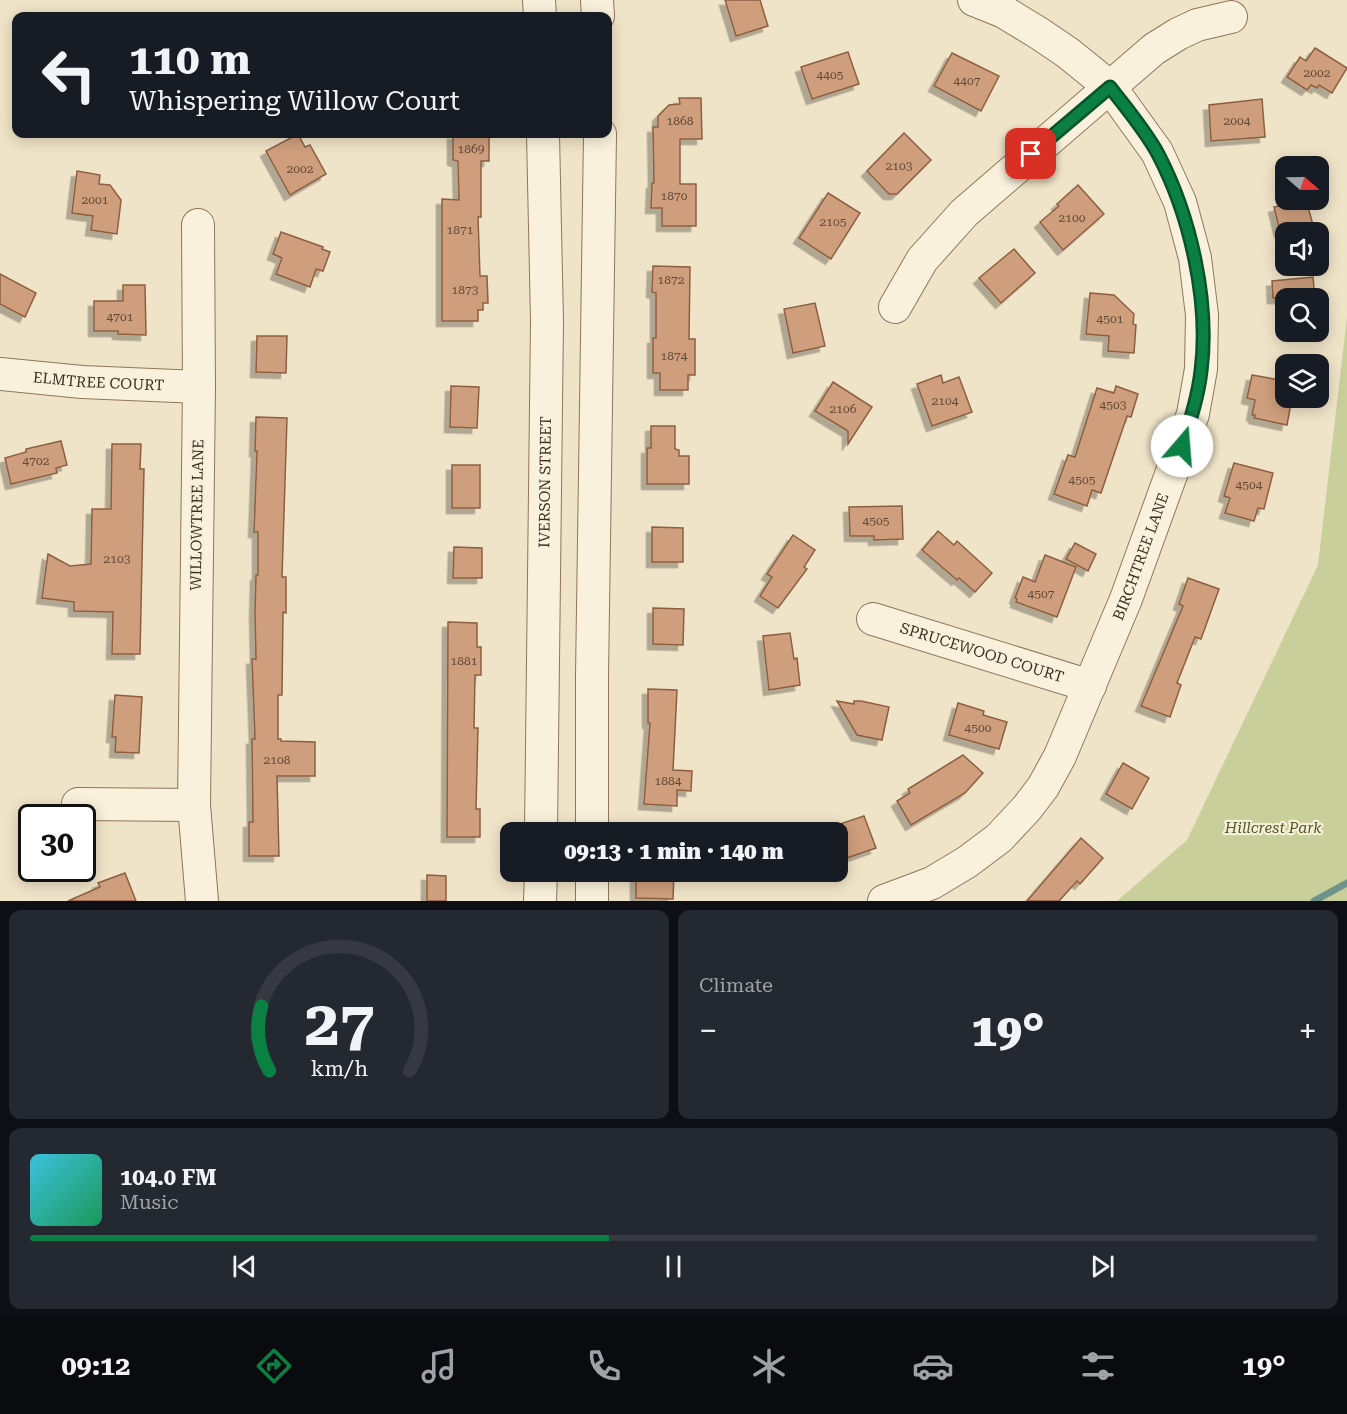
<!DOCTYPE html>
<meta charset="utf-8">
<style>
body{margin:0;font-family:"Roboto Serif",serif;background:#242831;color:#f1f3f6;height:100vh;display:flex;flex-direction:column;font-size:22px;white-space:nowrap}
*{box-sizing:border-box;margin:0}
p{font-size:20px;color:#9ea1a6}
.icon{flex:none;width:33px;height:33px;fill:none;stroke:currentColor;stroke-width:2;stroke-linecap:round;stroke-linejoin:round}
.map{position:relative;height:901px;overflow:hidden}
.side{display:flex;flex-direction:column;gap:9px;padding:9px;background:#0d0f14;flex:1}
.side>*{flex:none}
.banner{position:absolute;left:12px;top:12px;width:600px;height:126px;border-radius:12px;box-shadow:0 3px 15px #0003;background:#171b24;color:#f1f3f6;overflow:hidden}
.needle{width:39px;rotate:110deg}
.fabs{position:absolute;left:1275px;top:156px;display:grid;gap:12px}
.fabs a{display:grid;place-items:center;width:54px;height:54px;border-radius:12px;background:#171b24;box-shadow:0 3px 15px #0003;font-size:30px}
.speed{position:absolute;left:18px;top:804px;display:flex;gap:12px;font-size:30px;font-weight:700;text-align:center}
.speed>*{display:grid;place-content:center;width:78px;height:78px;border-radius:50%;background:#171b24;box-shadow:0 3px 15px #0003;line-height:1}
.speed .limit{border:3px solid #111;border-radius:9px;background:#fff;color:#111}
.pin{position:absolute;display:grid;place-items:center;width:51px;height:51px;color:#fff;margin:-26px;border-radius:12px;box-shadow:0 3px 9px #0006}
.me{position:absolute;width:66px;margin:-33px;rotate:18deg;stroke-linejoin:round;filter:drop-shadow(0 0 4px #0008)}
.turn{display:flex;align-items:center;gap:21px;height:126px;padding:0 18px;font-size:27px}
.turn .icon{width:78px;height:78px;stroke-width:2.5}
.turn b{display:block;font-size:42px;line-height:51px}
.big{font-size:45px;font-weight:800;line-height:1.1}
.side .widget{flex:1;display:flex;flex-direction:column;justify-content:center;gap:9px;min-width:0;padding:0 21px;border-radius:12px;background:#242831}
.side .dial{align-items:center;gap:0}
.dial svg{height:156px;overflow:visible;fill:none;stroke:#363941;stroke-width:7;stroke-linecap:round;text-anchor:middle}
.dial text{fill:#f1f3f6;stroke:none}
.song{display:flex;align-items:center;gap:18px}
.cover{width:72px;height:72px;border-radius:9px;background:linear-gradient(135deg,hsl(190 70% 55%),hsl(150 70% 35%))}
.played{height:6px;border-radius:3px;background:linear-gradient(90deg,#0b8043 45%,#363941 45%)}
.keys{display:flex;justify-content:space-around;direction:ltr}
.heat{display:flex;justify-content:space-between;align-items:center;font-size:33px;direction:ltr}
.side .tiles{flex:1;display:grid;gap:9px;grid-template-columns:1fr 1fr}
.widget:last-child{grid-column:span 2}
.trip{position:absolute;left:500px;top:822px;width:348px;height:60px;border-radius:12px;background:#171b24;box-shadow:0 3px 15px #0003;font-weight:800;line-height:60px;text-align:center}
.dock{display:flex;height:96px;justify-content:space-around;align-items:center;background:#090b0e;color:#9ea1a6}
.dock .icon{width:42px;height:42px}
.dock .selected{color:#0b8043}
.dock b{font-size:27px;color:#f1f3f6}
.map>svg:first-child{display:block}
.green{fill:#c9cf9b}
.lines{fill:none;stroke-linecap:round;stroke-linejoin:round}
.stream{stroke:#6f938a;stroke-width:7}
.building{fill:#cf9f7d;stroke:#8d5f41;stroke-width:1.5;filter:url(#shadow)}
.minor-casing{stroke:#8d765c;stroke-width:34}
.minor{stroke:#faf1dc;stroke-width:32}
.route-casing{stroke:#07532c;stroke-width:15}
.route{stroke:#0b8043;stroke-width:10}
.labels{text-anchor:middle;stroke-width:4.5;stroke-linejoin:round;paint-order:stroke}
.number-label{font-size:12px;fill:#624a37}
.street-label{font-size:15px;fill:#3d2e20;stroke:#f7eed8}
.park-label{font-size:15px;font-style:italic;fill:#4d5a26;stroke:#f7eed8}
</style>
<div class="map">
<svg width="1347" height="901" viewBox="0 0 1347 901">
<defs>
<filter id="shadow"><feDropShadow dx="-5.5" dy="5.5" stdDeviation="0" flood-color="#0004"/></filter>
</defs>
<rect width="100%" height="100%" fill="#f0e4c8"/>
<path class="green" d="M 1347,317 L 1347,901 L 1117,901 L 1187,840 L 1318,565 Z"/>
<g class="lines">
<path class="stream" d="M 1314,901 L 1347,883"/>
</g>
<g class="building">
<path d="M 725,0 L 760,0 L 768,26 L 736,36 Z"/>
<path d="M 1315,48 L 1347,68 L 1332,93 L 1319,85 L 1317,88 L 1311,85 L 1307,90 L 1287,77 L 1300,57 L 1306,61 Z"/>
<path d="M 848,52 L 859,84 L 812,99 L 801,67 Z"/>
<path d="M 952,53 L 999,76 L 981,111 L 934,86 Z"/>
<path d="M 679,98 L 701,98 L 702,139 L 680,139 L 680,184 L 696,184 L 696,226 L 662,226 L 662,208 L 651,208 L 652,183 L 654,183 L 653,127 L 658,127 L 658,116 L 669,105 L 680,104 Z"/>
<path d="M 1262,99 L 1265,137 L 1211,141 L 1209,105 Z"/>
<path d="M 904,133 L 931,160 L 897,194 L 889,194 L 867,171 Z"/>
<path d="M 298,134 L 305,147 L 310,145 L 326,174 L 290,195 L 266,151 Z"/>
<path d="M 453,134 L 489,134 L 489,161 L 481,161 L 481,217 L 478,217 L 480,276 L 487,276 L 488,303 L 483,303 L 483,310 L 478,310 L 478,321 L 442,321 L 442,199 L 459,200 L 458,161 L 453,160 Z"/>
<path d="M 77,171 L 100,175 L 99,184 L 110,185 L 121,200 L 117,234 L 91,230 L 93,216 L 72,213 Z"/>
<path d="M 1078,185 L 1104,214 L 1063,250 L 1040,222 L 1059,206 L 1057,204 Z"/>
<path d="M 828,193 L 860,213 L 831,259 L 799,238 Z"/>
<path d="M 1306,200 L 1315,232 L 1280,232 L 1274,207 Z"/>
<path d="M 281,232 L 323,247 L 322,249 L 330,252 L 323,271 L 316,269 L 310,287 L 276,274 L 282,258 L 273,254 Z"/>
<path d="M 1014,249 L 1035,273 L 1001,303 L 979,278 Z"/>
<path d="M 653,266 L 690,267 L 689,339 L 695,339 L 695,375 L 688,375 L 688,390 L 660,390 L 660,373 L 653,373 L 653,338 L 656,338 L 656,293 L 652,292 Z"/>
<path d="M 0,274 L 36,293 L 25,317 L 0,304 Z"/>
<path d="M 1313,277 L 1315,298 L 1273,298 L 1272,281 Z"/>
<path d="M 123,285 L 145,285 L 146,335 L 118,334 L 118,331 L 94,331 L 94,301 L 123,301 Z"/>
<path d="M 1090,293 L 1114,295 L 1134,314 L 1133,324 L 1136,325 L 1134,353 L 1108,351 L 1109,336 L 1086,334 Z"/>
<path d="M 815,303 L 825,346 L 793,353 L 784,309 Z"/>
<path d="M 257,336 L 287,336 L 286,373 L 256,372 Z"/>
<path d="M 941,375 L 943,383 L 959,377 L 972,412 L 932,426 L 917,384 Z"/>
<path d="M 1252,375 L 1286,381 L 1286,398 L 1292,398 L 1287,425 L 1254,418 L 1255,415 L 1252,415 L 1255,400 L 1247,398 Z"/>
<path d="M 833,382 L 872,407 L 848,444 L 848,431 L 815,411 Z"/>
<path d="M 451,386 L 479,387 L 477,428 L 450,427 Z"/>
<path d="M 1116,386 L 1138,394 L 1131,417 L 1127,416 L 1101,493 L 1092,490 L 1087,506 L 1054,494 L 1068,455 L 1075,457 L 1097,388 L 1114,393 Z"/>
<path d="M 256,417 L 287,418 L 282,577 L 286,577 L 286,613 L 283,612 L 282,695 L 278,695 L 278,739 L 281,739 L 281,741 L 315,742 L 315,776 L 277,776 L 279,856 L 249,856 L 249,822 L 253,822 L 252,739 L 255,739 L 252,659 L 256,659 L 255,612 L 256,575 L 258,575 L 258,532 L 254,532 L 257,451 L 255,451 Z"/>
<path d="M 651,426 L 675,426 L 675,449 L 679,450 L 679,456 L 689,456 L 689,484 L 647,484 L 647,448 L 651,448 Z"/>
<path d="M 61,441 L 67,465 L 56,468 L 57,473 L 11,484 L 5,458 L 26,452 L 26,449 Z"/>
<path d="M 112,444 L 141,444 L 140,469 L 144,469 L 140,654 L 112,654 L 113,612 L 74,611 L 74,602 L 42,598 L 48,554 L 70,566 L 91,564 L 92,509 L 111,509 Z"/>
<path d="M 1234,463 L 1273,473 L 1264,509 L 1258,508 L 1254,521 L 1225,513 L 1230,498 L 1224,496 Z"/>
<rect x="452" y="465" width="28" height="43"/>
<path d="M 902,506 L 903,539 L 874,540 L 874,536 L 850,536 L 849,507 Z"/>
<path d="M 652,527 L 683,528 L 683,562 L 652,562 Z"/>
<path d="M 938,531 L 954,545 L 957,541 L 992,573 L 975,592 L 959,578 L 957,580 L 922,550 Z"/>
<path d="M 793,535 L 815,550 L 804,567 L 807,569 L 778,608 L 760,596 L 772,577 L 767,574 Z"/>
<path d="M 1075,543 L 1096,554 L 1088,571 L 1066,559 Z"/>
<path d="M 454,547 L 482,548 L 482,578 L 453,578 Z"/>
<path d="M 1045,555 L 1076,567 L 1057,617 L 1016,602 L 1017,599 L 1015,598 L 1023,577 L 1035,582 Z"/>
<path d="M 1188,578 L 1219,589 L 1201,639 L 1195,637 L 1177,683 L 1181,685 L 1170,717 L 1141,706 L 1183,606 L 1179,604 Z"/>
<path d="M 653,608 L 684,609 L 683,645 L 653,644 Z"/>
<path d="M 448,622 L 477,623 L 477,647 L 481,647 L 481,675 L 475,675 L 474,728 L 478,728 L 476,809 L 480,809 L 480,837 L 447,837 Z"/>
<path d="M 790,633 L 794,659 L 797,658 L 800,685 L 769,690 L 763,636 Z"/>
<path d="M 648,689 L 677,690 L 673,770 L 692,771 L 691,791 L 677,790 L 677,806 L 644,804 L 650,723 L 648,723 Z"/>
<path d="M 115,695 L 142,697 L 139,753 L 115,752 L 116,737 L 112,737 Z"/>
<path d="M 837,701 L 854,704 L 854,701 L 861,701 L 889,707 L 882,740 L 857,735 Z"/>
<path d="M 958,703 L 984,711 L 983,715 L 1007,722 L 999,749 L 949,735 Z"/>
<path d="M 963,755 L 983,773 L 965,793 L 911,825 L 897,801 L 910,793 L 908,789 Z"/>
<path d="M 1123,763 L 1149,778 L 1132,809 L 1106,794 Z"/>
<path d="M 864,816 L 876,848 L 841,860 L 837,848 L 837,825 Z"/>
<path d="M 1081,838 L 1103,858 L 1080,884 L 1077,881 L 1059,901 L 1027,901 Z"/>
<path d="M 640,872 L 674,872 L 673,899 L 636,898 L 636,875 L 640,875 Z"/>
<path d="M 125,873 L 136,901 L 68,901 L 100,887 L 98,883 Z"/>
<path d="M 427,875 L 446,876 L 446,901 L 427,901 Z"/>
</g>
<g class="lines">
<g class="minor-casing">
<g id="minor">
<path d="M 539,0 L 540,16"/>
<path d="M 597,0 L 598,16"/>
<path d="M 198,225 L 199,387 L 194,805 L 202,901"/>
<path d="M 895,307 L 922,260 L 964,213 L 1154,49 L 1178,34 L 1197,25 L 1231,17"/>
<path id="s1" d="M 0,374 L 82,382 L 199,387"/>
<path id="s2" d="M 873,619 L 1090,686"/>
<path d="M 78,804 L 194,805"/>
<path id="s3" d="M 541,832 L 547,321 L 543,134"/>
<path d="M 592,832 L 592,676 L 600,134"/>
<path d="M 540,901 L 541,872"/>
<path d="M 592,901 L 592,872"/>
<path id="s4" d="M 884,901 L 932,883 L 967,862 L 999,838 L 1027,808 L 1043,787 L 1060,756 L 1126,599 L 1193,414 L 1201,369 L 1202,315 L 1195,258 L 1180,202 L 1157,152 L 1110,87 L 1068,53 L 1040,34 L 1004,12 L 974,0"/>
</g>
</g>
<use href="#minor" class="minor"/>
</g>
<g class="lines">
<g class="route-casing">
<path id="route" d="M 1031,154 L 1110,87 C 1126,108 1145,130 1158,154 C 1190,215 1210,301 1201,371 C 1198,397 1190,421 1182,446"/>
</g>
<use href="#route" class="route"/>
</g>
<g class="labels">
<g class="number-label">
<text x="1317" y="77">2002</text>
<text x="830" y="79">4405</text>
<text x="967" y="85">4407</text>
<text x="680" y="125">1868</text>
<text x="1237" y="125">2004</text>
<text x="471" y="153">1869</text>
<text x="899" y="170">2103</text>
<text x="300" y="173">2002</text>
<text x="674" y="200">1870</text>
<text x="95" y="204">2001</text>
<text x="1072" y="222">2100</text>
<text x="833" y="226">2105</text>
<text x="460" y="234">1871</text>
<text x="671" y="284">1872</text>
<text x="465" y="294">1873</text>
<text x="120" y="321">4701</text>
<text x="1110" y="323">4501</text>
<text x="674" y="360">1874</text>
<text x="945" y="405">2104</text>
<text x="1113" y="409">4503</text>
<text x="843" y="413">2106</text>
<text x="36" y="465">4702</text>
<text x="1082" y="484">4505</text>
<text x="1249" y="489">4504</text>
<text x="876" y="525">4505</text>
<text x="117" y="563">2103</text>
<text x="1041" y="598">4507</text>
<text x="464" y="665">1881</text>
<text x="978" y="732">4500</text>
<text x="277" y="764">2108</text>
<text x="668" y="785">1884</text>
</g>
<g class="street-label">
<text dy="5" stroke="none"><textPath href="#s1" startOffset="99">ELMTREE COURT</textPath></text>
<text dy="5" stroke="none"><textPath href="#s3" startOffset="350">IVERSON STREET</textPath></text>
<text transform="translate(197 515) rotate(-89)" y="5">WILLOWTREE LANE</text>
<text dy="5" stroke="none"><textPath href="#s4" startOffset="450">BIRCHTREE LANE</textPath></text>
<text dy="5" stroke="none"><textPath href="#s2" startOffset="114">SPRUCEWOOD COURT</textPath></text>
</g>
<g class="park-label">
<text x="1273" y="833">Hillcrest Park</text>
</g>
</g>
</svg>
<div class="fabs">
<a><svg class="needle" viewBox="-14 -14 28 28"><path d="M0-13l5 13h-10z" fill="#e53935"/><path d="M0 13l5-13h-10z" fill="#9ea1a6"/></svg></a>
<a><svg class="icon" aria-label="sound" viewBox="0 0 24 24"><path d="M4 9h4l5-4v14l-5-4H4zM17 9q2 3 0 6"/></svg></a>
<a><svg class="icon" aria-label="search" viewBox="0 0 24 24"><circle cx="10" cy="10" r="6"/><path d="M15 15l6 6"/></svg></a>
<a><svg class="icon" aria-label="layers" viewBox="0 0 24 24"><path d="M12 4l9 5-9 5-9-5zM3 14l9 5 9-5"/></svg></a>
</div>
<div class="speed"><div class="limit">30</div></div>
<div class="pin" style="left:1031px;top:154px;background:#d93025"><svg class="icon" aria-label="arrive" viewBox="0 0 24 24"><path d="M6 21V4h12l-3 4 3 4H6"/></svg></div>
<svg class="me" style="left:1182px;top:446px" viewBox="-20 -20 40 40"><circle r="19" fill="#fff"/><path d="M0-13L10 11 0 6-10 11z" fill="#0b8043"/></svg>
<div class="trip">09:13 · 1 min · 140 m</div>
<div class="banner">
<div class="turn"><svg class="icon" aria-label="left" viewBox="0 0 24 24"><path d="M17 20v-9H6M10 6l-5 5 5 5"/></svg><div><b>110 m</b>Whispering Willow Court</div></div>
</div>
</div>
<section class="side">
<div class="tiles">
<div class="widget dial"><svg viewBox="0 0 100 80">
<path d="M14 69A42 42 0 1 1 86 69"/>
<path d="M14 69A42 42 0 0 1 10 36" stroke="#0b8043"/>
<text x="50" y="56" font-size="32" font-weight="700">27</text>
<text x="50" y="72" font-size="11">km/h</text>
</svg></div>
<div class="widget"><p>Climate</p>
<div class="heat"><a>−</a><b class="big">19°</b><a>+</a></div>
</div>
<div class="widget">
<div class="song"><i class="cover"></i><div><b>104.0 FM</b><p>Music</p></div></div>
<div class="played"></div>
<div class="keys"><svg class="icon" aria-label="previous" viewBox="0 0 24 24"><path d="M18 5L8 12l10 7zM5 5v14"/></svg><svg class="icon" aria-label="pause" viewBox="0 0 24 24"><path d="M8 5v14M16 5v14"/></svg><svg class="icon" aria-label="next" viewBox="0 0 24 24"><path d="M6 5l10 7-10 7zM19 5v14"/></svg></div>
</div>
</div>
</section>
<nav class="dock">
<b>09:12</b>
<svg class="icon selected" aria-label="directions" viewBox="0 0 24 24"><path d="M12 3l9 9-9 9-9-9zM9 14v-3h6M13 9l2 2-2 2"/></svg>
<svg class="icon" aria-label="music" viewBox="0 0 24 24"><path d="M9 18V5l10-2v13"/><circle cx="6" cy="18" r="3"/><circle cx="16" cy="16" r="3"/></svg>
<svg class="icon" aria-label="phone" viewBox="0 0 24 24"><path d="M5 4h4l2 5-3 2q2 4 5 5l2-3 5 2v4C11 20 4 13 5 4z"/></svg>
<svg class="icon" aria-label="climate" viewBox="0 0 24 24"><path d="M12 3v18M4 7l16 10M4 17L20 7"/></svg>
<svg class="icon" aria-label="car" viewBox="0 0 24 24"><path d="M5 17H2v-5l4-1 3-4h7l3 4 3 1v5h-3M9 17h6M6 11h13"/><circle cx="7" cy="17" r="2"/><circle cx="17" cy="17" r="2"/></svg>
<svg class="icon" aria-label="filters" viewBox="0 0 24 24"><path d="M4 7h16M4 17h16"/><circle cx="9" cy="7" r="2"/><circle cx="15" cy="17" r="2"/></svg>
<b>19°</b>
</nav>
